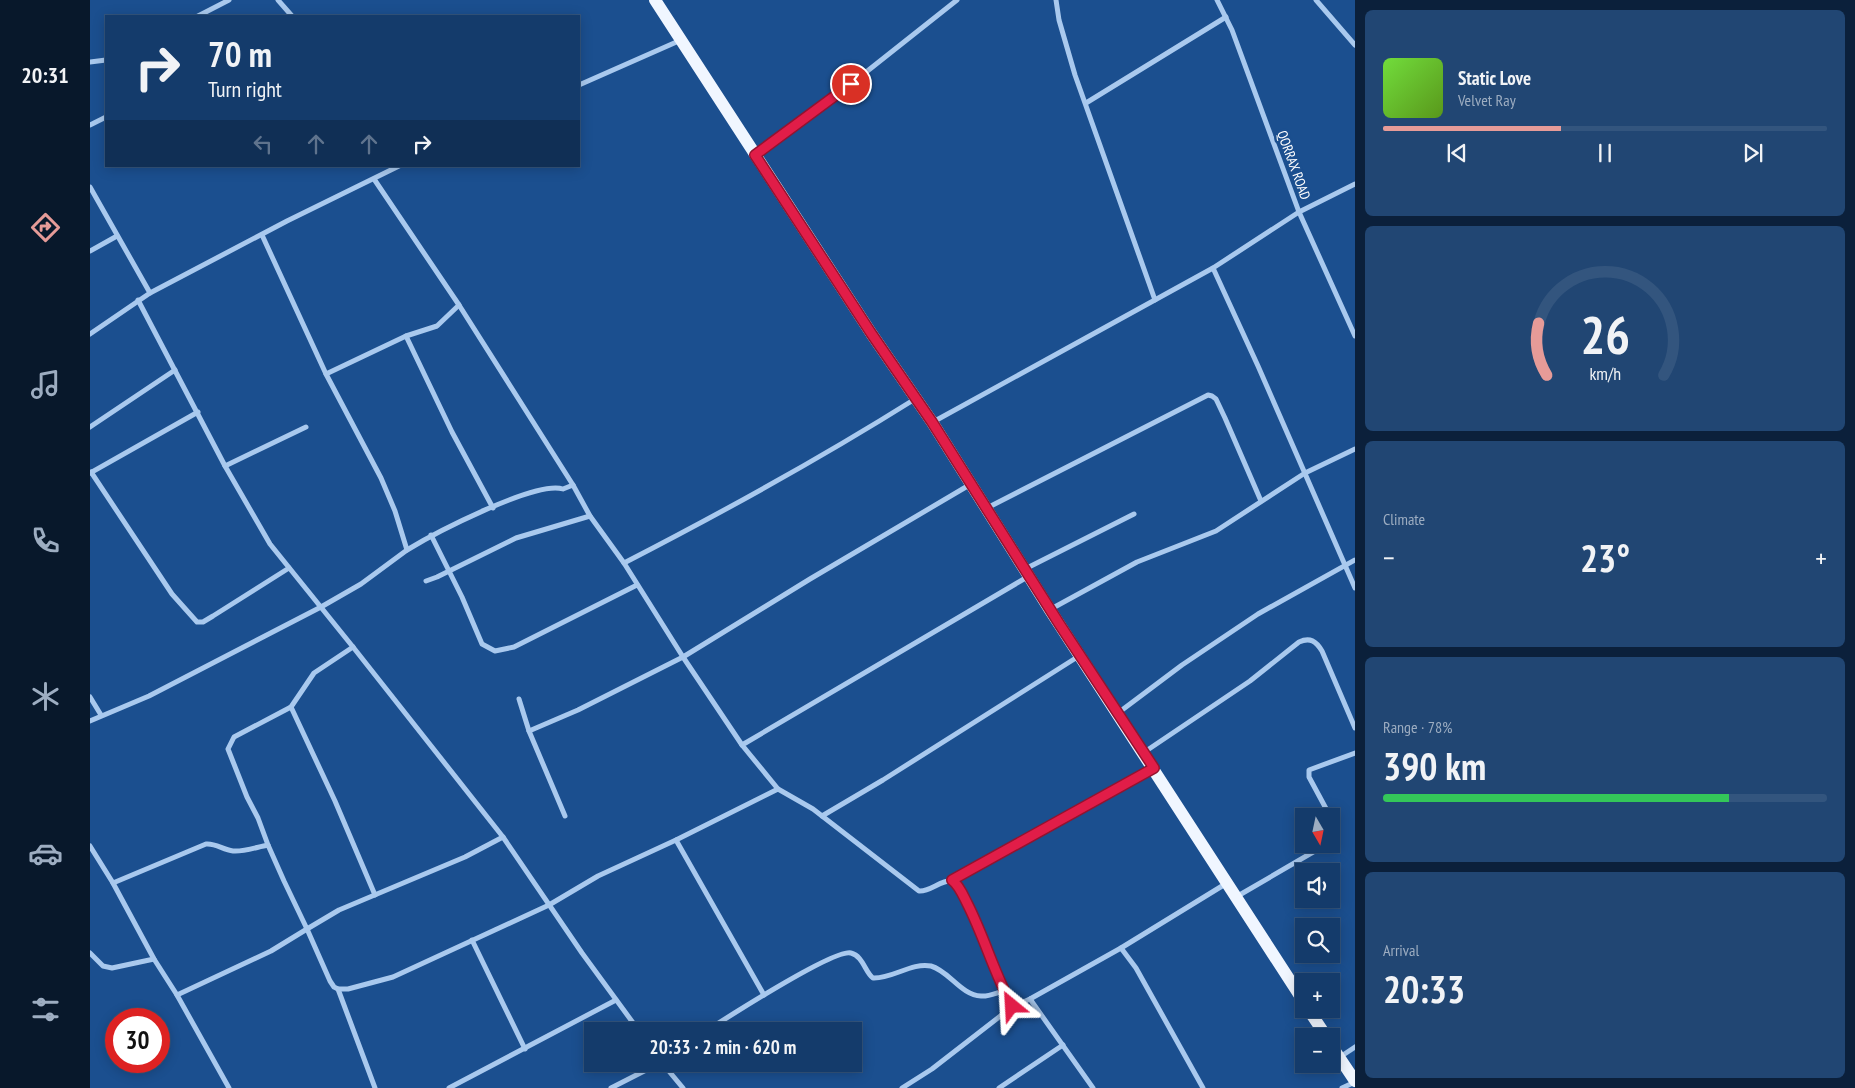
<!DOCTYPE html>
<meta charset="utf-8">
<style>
body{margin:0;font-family:"PT Sans Narrow",sans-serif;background:#214673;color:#f1f3f6;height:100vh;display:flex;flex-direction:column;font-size:19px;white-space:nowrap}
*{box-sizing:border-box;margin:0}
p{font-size:16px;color:#9dadc1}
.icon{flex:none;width:28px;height:28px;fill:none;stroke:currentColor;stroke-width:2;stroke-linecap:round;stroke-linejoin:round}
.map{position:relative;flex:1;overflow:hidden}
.sheet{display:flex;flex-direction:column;gap:10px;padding:10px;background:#0b203b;width:500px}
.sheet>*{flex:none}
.hud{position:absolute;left:15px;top:15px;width:475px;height:152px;border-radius:0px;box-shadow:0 2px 12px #0003,0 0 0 1px #33557e;background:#143b6b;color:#f1f3f6;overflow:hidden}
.needle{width:32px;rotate:171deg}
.buttons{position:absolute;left:1205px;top:808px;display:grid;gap:10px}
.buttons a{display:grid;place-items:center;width:45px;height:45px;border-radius:0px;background:#143b6b;box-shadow:0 2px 12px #0003,0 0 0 1px #33557e;font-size:25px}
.speed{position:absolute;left:15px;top:1008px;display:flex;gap:10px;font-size:25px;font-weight:700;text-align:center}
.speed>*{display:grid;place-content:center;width:65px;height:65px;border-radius:50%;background:#143b6b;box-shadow:0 2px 12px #0003,0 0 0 1px #33557e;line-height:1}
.speed .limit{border:8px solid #d22;background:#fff;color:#111}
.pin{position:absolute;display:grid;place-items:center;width:42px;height:42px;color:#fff;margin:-21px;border:2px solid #fff;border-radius:50%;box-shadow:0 1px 5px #0007}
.me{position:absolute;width:55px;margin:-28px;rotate:333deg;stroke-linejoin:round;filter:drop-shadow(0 0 4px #0008)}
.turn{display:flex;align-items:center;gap:18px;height:105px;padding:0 20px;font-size:22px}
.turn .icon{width:65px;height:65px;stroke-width:2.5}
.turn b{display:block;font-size:35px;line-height:42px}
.lanes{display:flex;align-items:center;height:48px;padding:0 20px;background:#0003;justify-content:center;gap:25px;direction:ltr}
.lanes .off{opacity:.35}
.big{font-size:38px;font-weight:800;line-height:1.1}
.sheet .card{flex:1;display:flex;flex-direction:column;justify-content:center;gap:8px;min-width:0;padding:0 18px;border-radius:8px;background:#214673}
.sheet .dial{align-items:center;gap:0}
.dial svg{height:130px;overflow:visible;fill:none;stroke:#33557e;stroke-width:7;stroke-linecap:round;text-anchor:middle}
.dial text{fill:#f1f3f6;stroke:none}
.song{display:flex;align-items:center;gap:15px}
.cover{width:60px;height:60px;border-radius:8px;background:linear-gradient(135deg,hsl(100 70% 55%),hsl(90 70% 35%))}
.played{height:5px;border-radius:2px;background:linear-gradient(90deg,#e69b98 40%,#33557e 40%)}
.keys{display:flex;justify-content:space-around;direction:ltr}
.heat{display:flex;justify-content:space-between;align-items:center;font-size:28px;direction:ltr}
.charge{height:8px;border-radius:4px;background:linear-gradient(90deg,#34c759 78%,#33557e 0)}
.trip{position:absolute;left:494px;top:1022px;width:278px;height:50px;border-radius:0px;background:#143b6b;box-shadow:0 2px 12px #0003,0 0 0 1px #33557e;font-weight:800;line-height:50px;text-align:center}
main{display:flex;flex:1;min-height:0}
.dock{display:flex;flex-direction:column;width:90px;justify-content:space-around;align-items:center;background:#08182b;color:#9dadc1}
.dock .icon{width:35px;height:35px}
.dock .selected{color:#e69b98}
.dock b{font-size:22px;color:#f1f3f6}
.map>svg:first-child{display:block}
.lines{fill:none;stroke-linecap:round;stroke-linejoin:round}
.street{stroke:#a9c9ee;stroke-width:5}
.primary{stroke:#f0f6ff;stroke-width:12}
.route-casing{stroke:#92132f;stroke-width:12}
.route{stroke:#e11d48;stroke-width:9}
.labels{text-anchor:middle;stroke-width:5;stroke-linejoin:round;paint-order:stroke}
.street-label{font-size:14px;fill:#fff;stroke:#1b4f8f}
</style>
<main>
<nav class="dock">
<b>20:31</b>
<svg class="icon selected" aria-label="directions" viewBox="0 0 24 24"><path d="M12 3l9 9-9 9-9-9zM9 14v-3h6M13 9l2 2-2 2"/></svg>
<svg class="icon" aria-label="music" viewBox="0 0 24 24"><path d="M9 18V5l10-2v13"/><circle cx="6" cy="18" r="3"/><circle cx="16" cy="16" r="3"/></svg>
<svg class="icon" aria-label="phone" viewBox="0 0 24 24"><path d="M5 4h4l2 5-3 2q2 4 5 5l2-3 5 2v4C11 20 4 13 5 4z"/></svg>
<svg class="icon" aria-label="climate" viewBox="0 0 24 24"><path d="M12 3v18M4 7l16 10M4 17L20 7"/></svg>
<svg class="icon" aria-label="car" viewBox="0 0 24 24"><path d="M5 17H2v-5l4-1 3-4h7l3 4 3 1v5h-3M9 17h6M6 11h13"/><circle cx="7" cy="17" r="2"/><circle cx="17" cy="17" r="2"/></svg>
<svg class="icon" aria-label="filters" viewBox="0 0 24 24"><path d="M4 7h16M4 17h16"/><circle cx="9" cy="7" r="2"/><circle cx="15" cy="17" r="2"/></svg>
</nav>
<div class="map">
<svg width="1265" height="1088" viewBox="0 0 1265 1088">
<rect width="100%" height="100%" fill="#1b4f8f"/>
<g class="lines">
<g class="street">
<path d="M 188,0 L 202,16"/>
<path d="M 966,0 L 969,20 L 985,75 L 1065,300"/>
<path d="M 1127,0 L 1142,30 L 1209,212 L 1265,336"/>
<path d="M 1226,0 L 1265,45"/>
<path d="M 108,16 L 139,0"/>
<path d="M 0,62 L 16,60"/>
<path d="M 489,85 L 591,40"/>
<path d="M 996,103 L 1136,17"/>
<path d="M 0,125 L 16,117"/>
<path d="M 666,155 L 761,84 L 867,0"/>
<path d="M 0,187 L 60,293"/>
<path d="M 0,251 L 27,236"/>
<path d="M 1123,268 L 1168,366 L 1265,588"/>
<path d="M 48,300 L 135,466 L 180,544 L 263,647 L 413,837 L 492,953 L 549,1031"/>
<path d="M 369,305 L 483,485"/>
<path d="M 0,334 L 60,293 L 197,221 L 309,166"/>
<path d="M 316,336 L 362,432 L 403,508"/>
<path d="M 236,374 L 316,336 L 347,326 L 369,305 L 284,179"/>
<path d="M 843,422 L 1123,268 L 1209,212 L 1265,184"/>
<path d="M 0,427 L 85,370"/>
<path d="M 135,466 L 216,427"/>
<path d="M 1,472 L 82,594 L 107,622 L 113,622 L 123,616 L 199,568"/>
<path d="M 0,473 L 108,412"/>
<path d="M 897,508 L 1118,395 L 1122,396 L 1126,399 L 1135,418 L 1171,501"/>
<path d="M 341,535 L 372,597 L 392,644 L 405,651 L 424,647 L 547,585"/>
<path d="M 317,550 C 343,534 446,480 473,489 L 483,485 L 500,516 L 534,563 L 593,657 L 652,745"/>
<path d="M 534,563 C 633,512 731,458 825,399"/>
<path d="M 935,569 L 1044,514"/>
<path d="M 336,581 L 347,577 L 426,538 L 500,516"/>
<path d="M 961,609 L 1047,562 L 1126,531 L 1215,473 L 1265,449"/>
<path d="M 0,697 L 11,715"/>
<path d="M 429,699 L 439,731 L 475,816"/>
<path d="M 201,707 L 245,801 L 285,895"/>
<path d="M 1028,713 L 1092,665 L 1168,614 L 1265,560"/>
<path d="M 0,721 L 59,696 L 231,607 L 271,584 L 317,550 L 305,511 L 291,478 L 236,374 L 172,235"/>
<path d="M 439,731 L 488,710 L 593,657 L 720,579 L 881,484"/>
<path d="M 1053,753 L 1160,681 L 1209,642 C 1220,637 1226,641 1232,651 L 1265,728"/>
<path d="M 688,789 L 723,809 L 829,891 C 841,892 851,879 864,881 C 886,909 900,957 914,991"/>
<path d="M 732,816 L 793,780 L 989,656"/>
<path d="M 1240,816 L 1219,777 L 1219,770 L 1265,753"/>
<path d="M 1241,818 L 1246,832 L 1245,839 L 1241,841"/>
<path d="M 586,840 L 674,995"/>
<path d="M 178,845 L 168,818 L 157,797 L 138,749 L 144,737 L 201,707 L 224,673 L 263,647"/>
<path d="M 0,846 L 23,883 L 64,959 L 87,995 L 139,1088"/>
<path d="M 862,880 L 1063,769"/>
<path d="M 23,883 L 116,844 C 126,843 133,850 143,851 C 154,852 167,847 178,845 L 194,881 L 217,929 L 249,910 L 375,857 L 413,837"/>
<path d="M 1146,897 L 1237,844"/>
<path d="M 382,940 L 435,1049"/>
<path d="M 1031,948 L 1137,883"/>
<path d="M 0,953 L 13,966 L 22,968 L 64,959"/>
<path d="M 248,989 L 285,1088"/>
<path d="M 87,995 L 181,951 L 217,929 L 240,981 L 244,987 L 248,989 L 258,989 L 303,977 L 459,905 L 508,876 L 586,840 L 688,789 L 652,745 L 939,576"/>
<path d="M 940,999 L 1003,1088"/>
<path d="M 616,1031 C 635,1019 745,948 761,953 C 773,956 775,972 783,978 C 802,979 822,962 841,966 C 859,971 871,995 891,996 C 898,997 906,993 914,991 L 922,1007 L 940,999 L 1031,948 L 1046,968 L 1113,1088"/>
<path d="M 1250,1057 L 1265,1047"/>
<path d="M 573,1064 L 593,1088"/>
<path d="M 359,1088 L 526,1000"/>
<path d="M 521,1088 L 568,1064"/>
<path d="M 812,1088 L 842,1069 L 922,1007"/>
<path d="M 909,1088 L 973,1045"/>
<path d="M 1252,1088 L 1265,1082"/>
</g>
<g class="primary">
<path d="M 565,0 L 781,333 L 842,422 L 960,610 L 1214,1002"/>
<path d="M 1218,1009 L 1236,1036"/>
<path d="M 1241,1045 L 1265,1081"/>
</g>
</g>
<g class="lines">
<g class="route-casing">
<path id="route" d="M 761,84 L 665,155 L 781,333 L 842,422 L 970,625 L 1064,768 L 862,880 C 869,885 873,895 877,903 C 894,936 904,973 922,1006"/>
</g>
<use href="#route" class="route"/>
</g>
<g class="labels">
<g class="street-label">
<text transform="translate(1204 165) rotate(70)" y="5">QORRAX ROAD</text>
</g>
</g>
</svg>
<div class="buttons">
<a><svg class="needle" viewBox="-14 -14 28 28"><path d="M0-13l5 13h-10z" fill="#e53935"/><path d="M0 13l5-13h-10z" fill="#9dadc1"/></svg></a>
<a><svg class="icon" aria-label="sound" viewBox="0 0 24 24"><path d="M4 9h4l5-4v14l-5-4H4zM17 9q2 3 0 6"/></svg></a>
<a><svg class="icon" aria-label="search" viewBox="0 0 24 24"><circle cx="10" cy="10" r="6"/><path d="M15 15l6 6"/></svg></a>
<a>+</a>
<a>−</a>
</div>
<div class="speed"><div class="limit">30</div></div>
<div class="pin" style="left:761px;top:84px;background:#d93025"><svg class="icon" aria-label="arrive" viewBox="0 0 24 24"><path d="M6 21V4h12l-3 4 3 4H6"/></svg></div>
<svg class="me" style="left:922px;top:1006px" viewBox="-20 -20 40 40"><path d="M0-17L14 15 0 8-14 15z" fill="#e11d48" stroke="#fff" stroke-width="4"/></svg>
<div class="trip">20:33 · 2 min · 620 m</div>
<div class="hud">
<div class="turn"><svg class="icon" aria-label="right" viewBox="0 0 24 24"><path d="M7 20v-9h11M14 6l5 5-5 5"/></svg><div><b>70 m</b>Turn right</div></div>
<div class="lanes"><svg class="icon off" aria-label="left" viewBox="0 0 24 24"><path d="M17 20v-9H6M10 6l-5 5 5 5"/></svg><svg class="icon off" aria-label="ahead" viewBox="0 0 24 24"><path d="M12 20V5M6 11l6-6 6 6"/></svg><svg class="icon off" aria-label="ahead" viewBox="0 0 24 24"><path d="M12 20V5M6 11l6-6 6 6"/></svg><svg class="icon" aria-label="right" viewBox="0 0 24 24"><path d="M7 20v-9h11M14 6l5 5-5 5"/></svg></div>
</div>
</div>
<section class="sheet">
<div class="card">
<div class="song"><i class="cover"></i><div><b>Static Love</b><p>Velvet Ray</p></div></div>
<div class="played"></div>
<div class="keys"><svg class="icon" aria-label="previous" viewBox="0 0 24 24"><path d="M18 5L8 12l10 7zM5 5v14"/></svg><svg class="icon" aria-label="pause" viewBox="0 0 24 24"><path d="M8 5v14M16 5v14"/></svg><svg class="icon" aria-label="next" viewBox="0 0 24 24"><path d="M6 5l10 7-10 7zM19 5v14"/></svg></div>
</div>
<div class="card dial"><svg viewBox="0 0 100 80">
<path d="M14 69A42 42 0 1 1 86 69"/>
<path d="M14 69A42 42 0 0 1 9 37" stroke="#e69b98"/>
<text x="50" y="56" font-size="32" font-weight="700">26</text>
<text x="50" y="72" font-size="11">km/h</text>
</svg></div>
<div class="card"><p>Climate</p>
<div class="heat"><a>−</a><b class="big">23°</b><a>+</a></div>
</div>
<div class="card"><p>Range · 78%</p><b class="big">390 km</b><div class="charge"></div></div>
<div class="card"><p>Arrival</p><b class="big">20:33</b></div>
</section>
</main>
